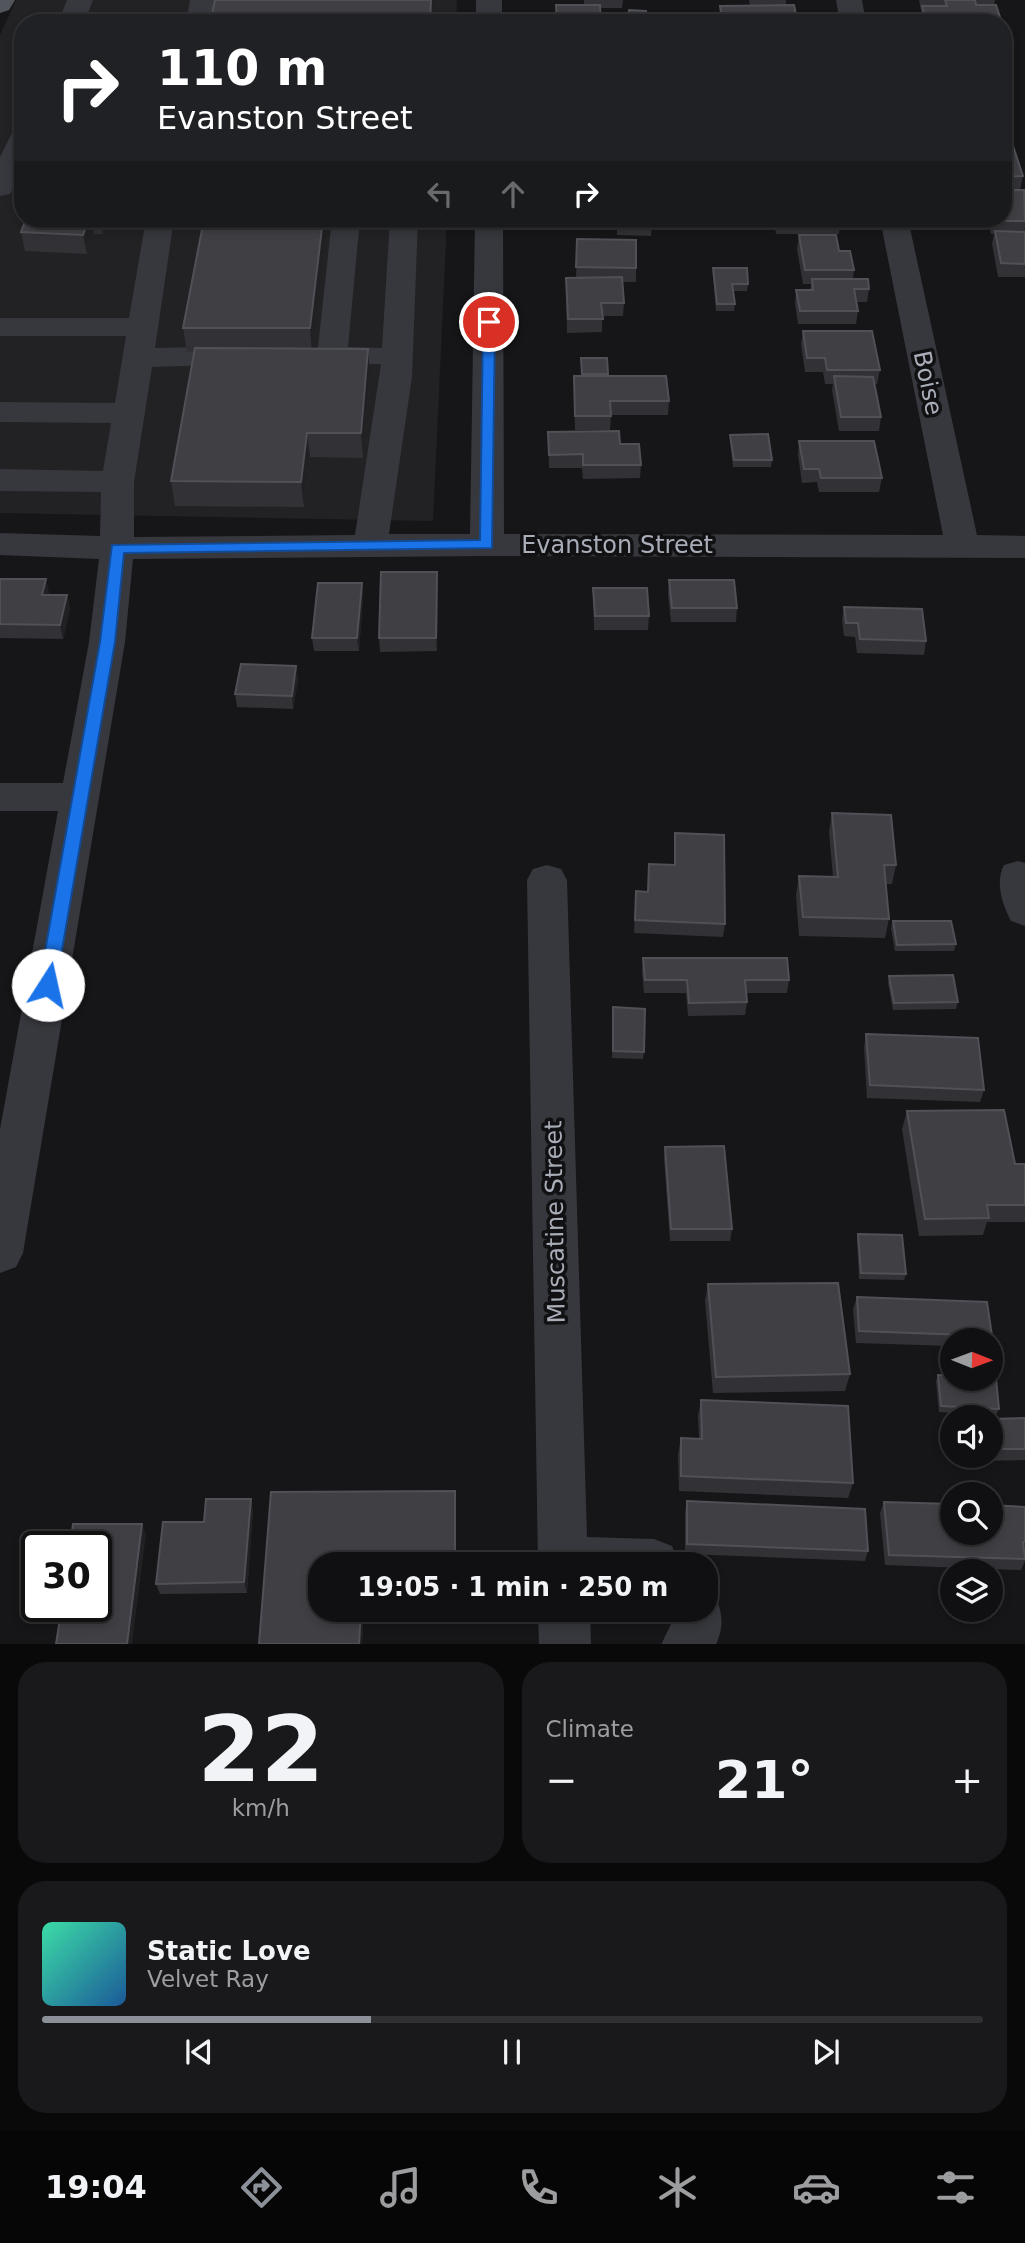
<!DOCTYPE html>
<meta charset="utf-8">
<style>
body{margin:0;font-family:"DejaVu Sans",sans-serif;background:#19191b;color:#f1f3f6;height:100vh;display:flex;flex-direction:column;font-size:26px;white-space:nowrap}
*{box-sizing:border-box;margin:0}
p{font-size:23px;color:#9c9d9f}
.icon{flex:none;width:38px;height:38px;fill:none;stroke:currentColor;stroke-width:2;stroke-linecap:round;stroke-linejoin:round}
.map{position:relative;height:1644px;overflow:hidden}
.details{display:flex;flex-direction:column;gap:18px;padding:18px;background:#09090a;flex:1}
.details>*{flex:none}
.guide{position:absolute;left:14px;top:14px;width:998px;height:214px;border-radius:28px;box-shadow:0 4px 10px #0003,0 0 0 2px #303032;background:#202124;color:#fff;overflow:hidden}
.needle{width:46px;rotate:91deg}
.tools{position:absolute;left:940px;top:1328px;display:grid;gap:14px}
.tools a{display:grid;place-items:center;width:63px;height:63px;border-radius:50%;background:#101012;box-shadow:0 4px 10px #0003,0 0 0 2px #303032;font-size:35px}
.speed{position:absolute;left:21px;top:1531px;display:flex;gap:14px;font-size:35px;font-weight:700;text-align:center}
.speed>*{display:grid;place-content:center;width:91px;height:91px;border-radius:50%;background:#101012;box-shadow:0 4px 10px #0003,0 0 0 2px #303032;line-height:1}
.speed .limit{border:4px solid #111;border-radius:10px;background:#fff;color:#111}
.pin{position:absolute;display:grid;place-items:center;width:60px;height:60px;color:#fff;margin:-30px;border:4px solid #fff;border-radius:50%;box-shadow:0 2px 7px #0007}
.me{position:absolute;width:77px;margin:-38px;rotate:10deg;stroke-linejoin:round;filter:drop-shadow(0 0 5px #0008)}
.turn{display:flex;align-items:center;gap:24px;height:147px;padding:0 28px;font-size:32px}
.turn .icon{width:91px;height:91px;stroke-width:2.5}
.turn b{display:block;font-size:49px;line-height:60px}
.lanes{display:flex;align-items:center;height:66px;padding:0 28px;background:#0003;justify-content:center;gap:35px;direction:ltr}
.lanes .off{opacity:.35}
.big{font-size:52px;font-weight:700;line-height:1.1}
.details .widget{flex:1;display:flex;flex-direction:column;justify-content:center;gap:10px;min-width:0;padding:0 24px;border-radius:28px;background:#19191b}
.details .dial{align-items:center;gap:0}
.dial b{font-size:91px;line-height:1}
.song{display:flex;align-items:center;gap:21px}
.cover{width:84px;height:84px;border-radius:10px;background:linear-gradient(135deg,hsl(160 70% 55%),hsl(210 70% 35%))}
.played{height:7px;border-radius:4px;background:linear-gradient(90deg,#8c9099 35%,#303032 35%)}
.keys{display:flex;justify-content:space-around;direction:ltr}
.heat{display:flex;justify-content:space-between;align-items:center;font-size:38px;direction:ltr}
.details .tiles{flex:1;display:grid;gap:18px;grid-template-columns:1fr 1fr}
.widget:last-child{grid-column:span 2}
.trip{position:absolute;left:308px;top:1552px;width:410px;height:70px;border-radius:28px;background:#101012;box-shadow:0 4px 10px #0003,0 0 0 2px #303032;font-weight:700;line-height:70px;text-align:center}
.tabs{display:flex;height:112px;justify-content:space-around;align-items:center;background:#060607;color:#9c9d9f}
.tabs .icon{width:49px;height:49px}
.tabs .active{color:#8c9099}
.tabs b{font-size:32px;color:#f1f3f6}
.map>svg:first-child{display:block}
.built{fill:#222225}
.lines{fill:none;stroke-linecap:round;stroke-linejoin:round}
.minor{fill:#37383d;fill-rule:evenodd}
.major{fill:#53555c;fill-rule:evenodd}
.wall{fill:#323236}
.shaded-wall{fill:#212124}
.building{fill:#3f3f44;stroke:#4f5156;stroke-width:2}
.route{fill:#1a73e8;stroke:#114b97;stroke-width:2}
.labels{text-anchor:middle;stroke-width:7;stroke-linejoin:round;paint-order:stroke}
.street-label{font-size:24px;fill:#a8adb8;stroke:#111113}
</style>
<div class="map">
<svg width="1025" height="1645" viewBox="0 0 1025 1645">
<rect width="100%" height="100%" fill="#161618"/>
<path class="built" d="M 16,0 L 457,0 L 456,23 L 23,23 L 23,219 L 447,219 L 433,521 L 0,513 L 0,35 Z"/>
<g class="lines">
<g class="minor">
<path d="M 67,0 L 93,0 L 84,23 L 58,23 Z"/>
<path d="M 190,0 L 216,0 L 212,23 L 186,23 Z"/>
<rect x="476" y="0" width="26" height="23"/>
<path d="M 836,0 L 862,0 L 866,23 L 840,23 Z"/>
<path d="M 23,129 L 23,168 L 10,194 L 0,196 L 0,157 L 13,131 Z"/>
<path d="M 146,219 L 174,219 L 155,348 L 244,346 L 255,348 L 259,355 L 255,362 L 244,364 L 152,367 L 134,482 L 134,537 L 355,535 L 381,364 L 332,365 L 321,363 L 317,356 L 332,219 L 360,219 L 348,347 L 382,348 L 390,219 L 418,219 L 412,377 L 389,534 L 470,534 L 475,219 L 503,219 L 504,534 L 943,535 L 880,219 L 908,219 L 977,535 L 1025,536 L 1025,558 L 487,556 L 133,559 L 125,642 L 23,1253 L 16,1267 L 0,1273 L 0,1129 L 58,811 L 0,811 L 0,783 L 63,783 L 89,642 L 99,559 L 0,555 L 0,533 L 100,536 L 101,492 L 0,491 L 0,469 L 103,471 L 111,423 L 0,422 L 0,402 L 115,403 L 126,336 L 0,336 L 0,318 L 129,318 Z"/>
<path d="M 1018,861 L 1025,863 L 1025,926 L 1011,921 C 1002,904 995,882 1004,865 Z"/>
<path d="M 547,865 L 561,869 L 567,880 L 587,1537 L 654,1539 L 672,1546 L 679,1564 L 538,1564 L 527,880 L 533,869 Z"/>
<path d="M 705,1588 L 714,1592 C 722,1612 725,1624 716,1645 L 661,1645 L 671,1624 L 670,1610 L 705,1610 Z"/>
<path d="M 538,1610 L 590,1610 L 591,1645 L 539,1645 Z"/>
</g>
<path class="major" d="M 0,0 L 15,0 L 9,10 L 0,13 Z"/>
</g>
<g class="wall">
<path d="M 584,0 L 623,0 L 622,8 L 600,8 L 600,23 L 556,23 L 556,5 L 584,5 Z"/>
<path d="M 749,0 L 786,0 L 786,5 L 798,23 L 719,23 L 720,6 L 750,5 Z"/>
<path d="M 919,0 L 995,0 L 994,5 L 1002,23 L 890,23 L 891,20 L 920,20 L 921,10 Z"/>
<path d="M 1003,111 L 1007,130 L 1004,143 L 1003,143 Z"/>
<path d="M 1003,146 L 1023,176 L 1020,190 L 1025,193 L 1025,277 L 998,277 L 992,244 L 994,234 L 991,234 L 987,219 L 1003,219 Z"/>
<path d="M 26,219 L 108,219 L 103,234 L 94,234 L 87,254 L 25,251 L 21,232 Z"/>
<path d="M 204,219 L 328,219 L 312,349 L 370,374 L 363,458 L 310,457 L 304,507 L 175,506 L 171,481 L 194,352 L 187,352 L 183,328 Z"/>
<path d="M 617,219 L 652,219 L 651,236 L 617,235 Z"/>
<path d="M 746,219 L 841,219 L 841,221 L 839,234 L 776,234 L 774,220 L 746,220 Z"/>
<path d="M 799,235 L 839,251 L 854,270 L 853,279 L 869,289 L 867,302 L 856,302 L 858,311 L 856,324 L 798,324 L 795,304 L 796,290 L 810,290 L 811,284 L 803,284 L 797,249 Z"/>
<path d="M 577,239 L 636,268 L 636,282 L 622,282 L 624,303 L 623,316 L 602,316 L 602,332 L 567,333 L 566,278 L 576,278 Z"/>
<path d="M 713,268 L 748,284 L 747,291 L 733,291 L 735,304 L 734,311 L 716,311 L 713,275 Z"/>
<path d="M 803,331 L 880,370 L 877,384 L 875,384 L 881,417 L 879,431 L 839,431 L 832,390 L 833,384 L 825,384 L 823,372 L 805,372 L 801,344 Z"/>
<path d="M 581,358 L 607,358 L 608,376 L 669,401 L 668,415 L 611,415 L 610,430 L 575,430 L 574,376 L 582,376 Z"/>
<path d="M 548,432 L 620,444 L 641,465 L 640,478 L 583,479 L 582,468 L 549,468 Z"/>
<path d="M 730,435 L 772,460 L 771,467 L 733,467 L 730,442 Z"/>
<path d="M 799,441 L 882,478 L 879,492 L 819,492 L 817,482 L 802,483 L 798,455 Z"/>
<path d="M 0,579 L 46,579 L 49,595 L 67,595 L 70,609 L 63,639 L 0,638 Z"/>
<path d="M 669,580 L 737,608 L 736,622 L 671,622 L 668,594 Z"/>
<path d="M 362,583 L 363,597 L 359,651 L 314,651 L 312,638 Z"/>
<path d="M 438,586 L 437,651 L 380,652 L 379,638 Z"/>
<path d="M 593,588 L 649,616 L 648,630 L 594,630 Z"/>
<path d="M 844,607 L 926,641 L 924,655 L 857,653 L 855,637 L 844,636 L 842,620 Z"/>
<path d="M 296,666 L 298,680 L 293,709 L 237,707 L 235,694 Z"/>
<path d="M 832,813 L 896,865 L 892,884 L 886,884 L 889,919 L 885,938 L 799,936 L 796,895 L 799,876 L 833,877 L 829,832 Z"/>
<path d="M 675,833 L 725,924 L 723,937 L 634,933 L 636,891 L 648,892 L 649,864 L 674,865 Z"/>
<path d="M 893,921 L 956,944 L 954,951 L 895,951 L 891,928 Z"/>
<path d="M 643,958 L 789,980 L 787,993 L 746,993 L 747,1002 L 745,1015 L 688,1016 L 686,993 L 644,993 L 642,972 Z"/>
<path d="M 889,976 L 958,1002 L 956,1009 L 893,1010 L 888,983 Z"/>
<path d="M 613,1007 L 644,1052 L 643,1059 L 612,1058 Z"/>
<path d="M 866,1034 L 984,1090 L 980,1102 L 867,1098 L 864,1047 Z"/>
<path d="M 907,1111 L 1015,1164 L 1025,1164 L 1025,1222 L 987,1222 L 983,1235 L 919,1236 L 902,1129 Z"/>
<path d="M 665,1147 L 732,1229 L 730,1241 L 670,1241 L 664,1159 Z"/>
<path d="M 858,1234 L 906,1274 L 904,1280 L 859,1279 L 857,1240 Z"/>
<path d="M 708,1284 L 850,1374 L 845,1391 L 713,1393 L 705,1301 Z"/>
<path d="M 857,1297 L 992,1336 L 990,1340 L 952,1340 L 952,1346 L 856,1343 L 853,1309 Z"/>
<path d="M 938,1375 L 999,1409 L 996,1415 L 939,1412 L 936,1381 Z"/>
<path d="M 701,1400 L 853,1483 L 848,1498 L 679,1491 L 678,1454 L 681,1438 L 699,1439 L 698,1416 Z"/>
<path d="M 1025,1418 L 1025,1460 L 979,1461 L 978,1456 L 990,1456 L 990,1419 Z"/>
<path d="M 455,1491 L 456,1564 L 320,1564 L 320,1610 L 364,1610 L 362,1644 L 259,1644 L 271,1492 Z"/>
<path d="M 687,1501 L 868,1551 L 865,1561 L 685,1554 L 685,1512 Z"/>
<path d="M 884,1502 L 1025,1507 L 1025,1561 L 1021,1570 L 885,1565 L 880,1513 Z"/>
<path d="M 253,1509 L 247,1593 L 160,1594 L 156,1584 L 204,1522 Z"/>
</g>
<g class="shaded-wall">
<path d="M 431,0 L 434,0 L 432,23 L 430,23 Z"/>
<path d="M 89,219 L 91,219 L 94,234 L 87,254 L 83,235 Z"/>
<path d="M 100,219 L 108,219 L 103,234 Z"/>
<path d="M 323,219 L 328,219 L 312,353 L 310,328 Z"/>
<path d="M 368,349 L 370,374 L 363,458 L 361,433 Z"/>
<path d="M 307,433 L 310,457 L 304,507 L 301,482 Z"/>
<path d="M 437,572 L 438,586 L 437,651 L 436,638 Z"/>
<path d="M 46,579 L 49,593 L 45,608 L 42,595 Z"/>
<path d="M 362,583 L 363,597 L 359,651 L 357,638 Z"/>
<path d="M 67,595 L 70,609 L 63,639 L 60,625 Z"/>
<path d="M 296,666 L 298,680 L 293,709 L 292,696 Z"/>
<path d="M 455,1491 L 456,1507 L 455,1564 Z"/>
<path d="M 251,1499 L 253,1509 L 247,1593 L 244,1582 Z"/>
<path d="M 142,1524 L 146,1535 L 132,1644 L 127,1644 Z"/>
<path d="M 361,1610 L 364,1610 L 362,1644 L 359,1644 Z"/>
</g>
<g class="building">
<path d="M 215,0 L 431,0 L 430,23 L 210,23 Z"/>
<path d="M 945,0 L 975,0 L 976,5 L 996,5 L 1002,23 L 891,23 L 891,20 L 926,20 L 922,6 L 947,6 Z"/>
<path d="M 556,5 L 600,5 L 601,23 L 557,23 Z"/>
<path d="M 794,5 L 798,23 L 766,23 L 765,18 L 722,18 L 720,6 Z"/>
<path d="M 629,10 L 646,11 L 646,23 L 628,23 Z"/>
<path d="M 1003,111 L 1007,130 L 1003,130 Z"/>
<path d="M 1003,146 L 1013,146 L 1023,176 L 1003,177 Z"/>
<path d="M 1003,190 L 1024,190 L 1025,221 L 994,221 L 993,219 L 1003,219 Z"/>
<path d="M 26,219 L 89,219 L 83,235 L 21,232 Z"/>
<path d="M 204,219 L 323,219 L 310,328 L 183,328 Z"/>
<path d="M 617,219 L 652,219 L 652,223 L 617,222 Z"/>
<path d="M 777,219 L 841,219 L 841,221 L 777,220 Z"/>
<path d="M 995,231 L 1025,232 L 1025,264 L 1001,263 Z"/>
<path d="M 799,235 L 836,235 L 839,251 L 850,251 L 854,270 L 805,270 Z"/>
<path d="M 577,239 L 636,240 L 636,268 L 576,267 Z"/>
<path d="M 713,268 L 747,268 L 748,284 L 732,284 L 735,304 L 717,304 Z"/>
<path d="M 622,277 L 624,303 L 601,303 L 603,319 L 568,319 L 566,278 Z"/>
<path d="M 812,279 L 868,279 L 869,289 L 854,289 L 858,311 L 800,311 L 796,290 L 813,290 Z"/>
<path d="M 803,331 L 872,331 L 880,370 L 827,370 L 825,358 L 807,358 Z"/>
<path d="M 195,348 L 368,349 L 361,433 L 307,433 L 301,482 L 171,481 Z"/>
<path d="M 581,358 L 607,358 L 608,374 L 582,374 Z"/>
<path d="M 574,376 L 666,376 L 669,401 L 610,401 L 611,416 L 575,416 Z"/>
<path d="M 834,376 L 873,377 L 881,417 L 841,417 Z"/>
<path d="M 619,431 L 620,444 L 639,444 L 641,465 L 583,465 L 583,454 L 549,455 L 548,432 Z"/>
<path d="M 768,434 L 772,460 L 734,460 L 730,435 Z"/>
<path d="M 799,441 L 874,441 L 882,478 L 821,478 L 819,469 L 804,469 Z"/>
<path d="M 381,572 L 437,572 L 436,638 L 379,638 Z"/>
<path d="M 0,579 L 46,579 L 42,595 L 67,595 L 60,625 L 0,624 Z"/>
<path d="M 669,580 L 734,580 L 737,608 L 672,608 Z"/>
<path d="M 318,583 L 362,583 L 357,638 L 312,638 Z"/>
<path d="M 593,588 L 647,588 L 649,616 L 595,616 Z"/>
<path d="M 844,607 L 922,609 L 926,641 L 860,639 L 858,623 L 846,623 Z"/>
<path d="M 241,664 L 296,666 L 292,696 L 235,694 Z"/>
<path d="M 832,813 L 891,815 L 896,865 L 884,865 L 889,919 L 803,917 L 799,876 L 838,877 Z"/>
<path d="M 675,833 L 724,835 L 725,924 L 635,920 L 636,891 L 648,892 L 649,864 L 675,865 Z"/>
<path d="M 893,921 L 951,921 L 956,944 L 897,945 Z"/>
<path d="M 643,958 L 787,958 L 789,980 L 745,980 L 747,1002 L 689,1003 L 687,980 L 645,980 Z"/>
<path d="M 953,975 L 958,1002 L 894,1003 L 889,976 Z"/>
<path d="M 613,1007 L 645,1009 L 644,1052 L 613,1051 Z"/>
<path d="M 866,1034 L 978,1038 L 984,1090 L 870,1085 Z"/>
<path d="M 1004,1110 L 1015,1164 L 1025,1164 L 1025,1205 L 987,1205 L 989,1218 L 925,1219 L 907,1111 Z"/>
<path d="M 724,1146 L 732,1229 L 671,1229 L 665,1147 Z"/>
<path d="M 858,1234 L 902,1235 L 906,1274 L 861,1273 Z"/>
<path d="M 838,1283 L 850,1374 L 716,1377 L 708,1284 Z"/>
<path d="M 857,1297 L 987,1302 L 992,1336 L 859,1331 Z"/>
<path d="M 938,1375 L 952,1376 L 952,1379 L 996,1378 L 999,1409 L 941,1406 Z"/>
<path d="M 701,1400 L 848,1406 L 853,1483 L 681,1476 L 681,1438 L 702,1439 Z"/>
<path d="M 1025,1418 L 1025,1449 L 990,1449 L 990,1419 Z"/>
<path d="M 455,1491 L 455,1558 L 364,1558 L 363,1564 L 320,1564 L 320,1610 L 361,1610 L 359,1644 L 259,1644 L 271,1492 Z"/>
<path d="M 206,1499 L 251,1499 L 244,1582 L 156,1584 L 163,1522 L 204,1522 Z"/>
<path d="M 687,1501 L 865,1509 L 868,1551 L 687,1544 Z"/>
<path d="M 884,1502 L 952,1504 L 952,1533 L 990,1533 L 990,1505 L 1025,1507 L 1025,1542 L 1023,1542 L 1025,1559 L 889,1555 Z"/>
<path d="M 73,1524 L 142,1524 L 127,1644 L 56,1644 L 62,1606 L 96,1606 L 96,1547 L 70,1547 Z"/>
</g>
<path class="route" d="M 489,319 L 495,322 L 492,548 L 124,553 L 115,642 L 56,985 L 54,989 L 42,989 L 39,985 L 100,642 L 112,545 L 480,540 L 483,322 Z"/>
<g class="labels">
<g class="street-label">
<text transform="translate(928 383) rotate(78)" y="8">Boise</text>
<text x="617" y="553">Evanston Street</text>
<text transform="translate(555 1222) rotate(-91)" y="8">Muscatine Street</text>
</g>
</g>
</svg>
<div class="tools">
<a><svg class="needle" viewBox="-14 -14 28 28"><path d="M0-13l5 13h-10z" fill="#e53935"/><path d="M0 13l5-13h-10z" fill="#9c9d9f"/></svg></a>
<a><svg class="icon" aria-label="sound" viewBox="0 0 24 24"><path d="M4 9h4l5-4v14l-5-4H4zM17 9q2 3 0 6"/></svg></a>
<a><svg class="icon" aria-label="search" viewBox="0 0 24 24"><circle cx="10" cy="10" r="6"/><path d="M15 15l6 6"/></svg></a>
<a><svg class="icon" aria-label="layers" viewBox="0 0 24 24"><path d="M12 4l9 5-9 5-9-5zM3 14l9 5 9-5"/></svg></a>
</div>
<div class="speed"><div class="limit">30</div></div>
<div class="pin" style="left:489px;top:322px;background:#d93025"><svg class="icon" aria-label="arrive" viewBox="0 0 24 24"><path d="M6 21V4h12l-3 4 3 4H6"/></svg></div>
<svg class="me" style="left:48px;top:985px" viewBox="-20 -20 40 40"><circle r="19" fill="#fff"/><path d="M0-13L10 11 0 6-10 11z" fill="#1a73e8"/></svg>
<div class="trip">19:05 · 1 min · 250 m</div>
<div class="guide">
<div class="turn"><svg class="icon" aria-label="right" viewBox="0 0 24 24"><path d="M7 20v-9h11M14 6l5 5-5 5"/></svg><div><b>110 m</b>Evanston Street</div></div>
<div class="lanes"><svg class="icon off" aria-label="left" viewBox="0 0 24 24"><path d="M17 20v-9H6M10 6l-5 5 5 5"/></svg><svg class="icon off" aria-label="ahead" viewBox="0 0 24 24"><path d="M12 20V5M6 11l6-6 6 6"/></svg><svg class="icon" aria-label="right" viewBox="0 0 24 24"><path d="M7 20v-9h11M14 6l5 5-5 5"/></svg></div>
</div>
</div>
<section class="details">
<div class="tiles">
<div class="widget dial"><b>22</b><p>km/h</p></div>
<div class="widget"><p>Climate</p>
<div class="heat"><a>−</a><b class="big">21°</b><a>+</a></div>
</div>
<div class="widget">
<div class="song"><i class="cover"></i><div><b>Static Love</b><p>Velvet Ray</p></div></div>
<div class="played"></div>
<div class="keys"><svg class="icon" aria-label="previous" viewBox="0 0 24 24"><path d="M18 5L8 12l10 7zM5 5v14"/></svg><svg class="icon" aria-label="pause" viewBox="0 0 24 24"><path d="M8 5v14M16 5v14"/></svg><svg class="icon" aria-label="next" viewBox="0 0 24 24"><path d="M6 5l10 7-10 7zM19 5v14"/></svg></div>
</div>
</div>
</section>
<nav class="tabs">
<b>19:04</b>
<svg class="icon active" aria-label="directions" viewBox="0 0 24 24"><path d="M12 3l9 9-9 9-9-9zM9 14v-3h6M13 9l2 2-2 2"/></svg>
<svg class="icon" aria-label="music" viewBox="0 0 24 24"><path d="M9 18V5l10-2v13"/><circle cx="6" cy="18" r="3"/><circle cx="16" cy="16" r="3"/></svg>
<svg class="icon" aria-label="phone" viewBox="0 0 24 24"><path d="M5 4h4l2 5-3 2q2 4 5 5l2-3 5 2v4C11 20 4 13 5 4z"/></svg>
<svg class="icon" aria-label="climate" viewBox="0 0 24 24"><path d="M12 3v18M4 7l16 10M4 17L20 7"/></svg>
<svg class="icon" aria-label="car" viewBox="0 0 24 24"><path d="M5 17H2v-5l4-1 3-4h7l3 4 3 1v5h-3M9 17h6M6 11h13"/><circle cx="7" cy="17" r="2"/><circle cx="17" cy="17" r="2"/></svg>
<svg class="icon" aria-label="filters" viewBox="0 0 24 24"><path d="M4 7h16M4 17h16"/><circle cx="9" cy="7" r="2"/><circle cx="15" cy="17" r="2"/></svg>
</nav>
